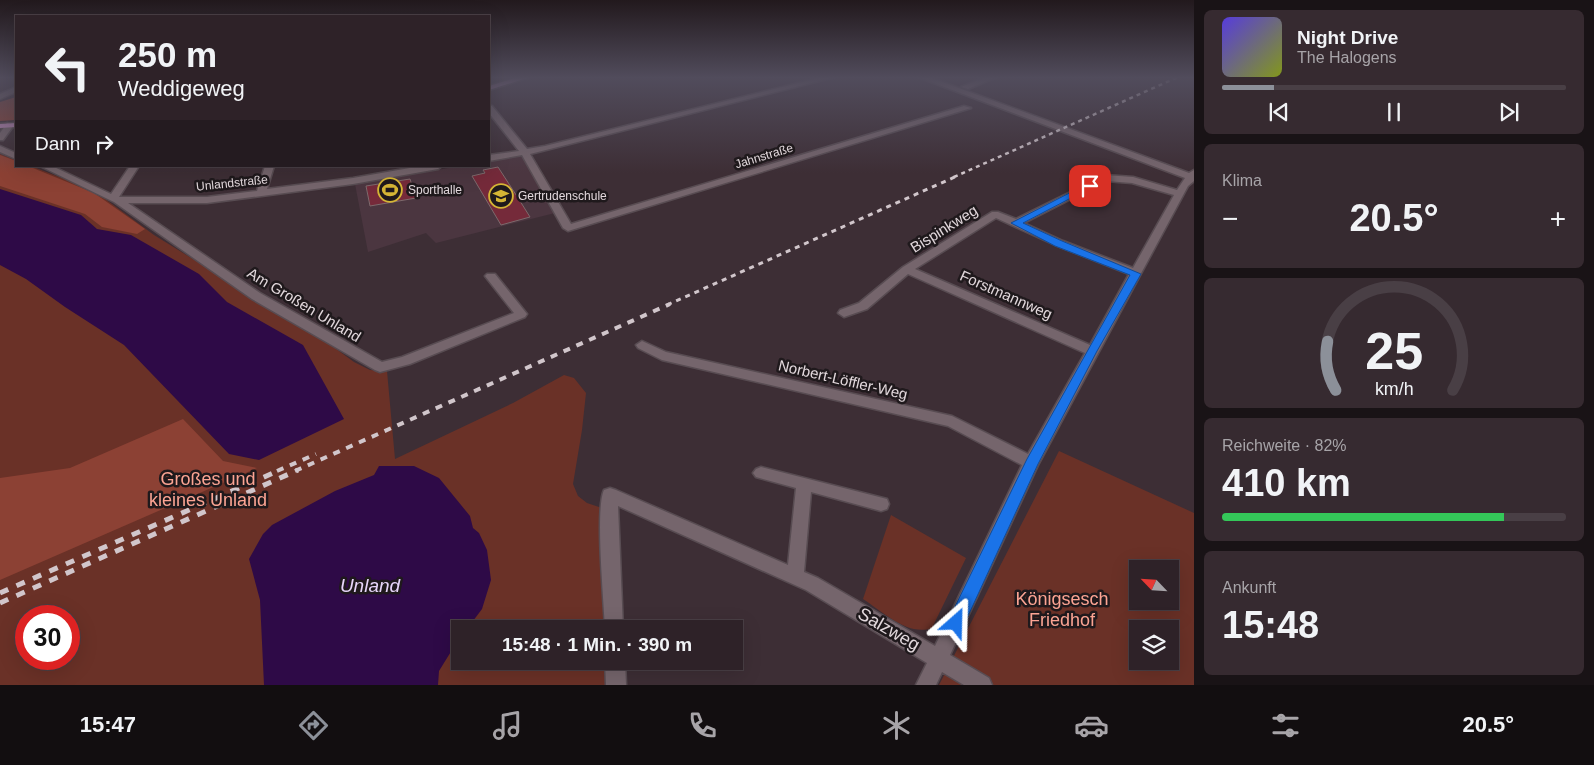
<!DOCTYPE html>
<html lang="de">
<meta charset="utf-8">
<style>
body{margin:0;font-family:Arial,sans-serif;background:#362a30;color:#f1f3f6;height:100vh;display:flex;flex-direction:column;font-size:19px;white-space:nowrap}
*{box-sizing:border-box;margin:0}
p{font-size:16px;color:#a7a4a8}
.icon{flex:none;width:28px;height:28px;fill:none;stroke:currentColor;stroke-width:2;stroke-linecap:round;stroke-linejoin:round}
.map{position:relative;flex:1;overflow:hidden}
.drawer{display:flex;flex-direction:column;gap:10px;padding:10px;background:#191316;width:400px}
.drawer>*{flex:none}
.hud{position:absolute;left:15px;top:15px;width:475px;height:152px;border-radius:0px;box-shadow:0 5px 20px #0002,0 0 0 1px #493f45;background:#2e2228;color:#f1f3f6;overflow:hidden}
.needle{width:32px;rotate:295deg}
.tools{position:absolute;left:1129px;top:560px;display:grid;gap:10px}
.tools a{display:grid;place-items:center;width:50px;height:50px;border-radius:0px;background:#2e2228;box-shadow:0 5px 20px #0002,0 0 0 1px #493f45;font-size:25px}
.speed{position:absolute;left:15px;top:605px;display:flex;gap:10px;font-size:25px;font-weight:700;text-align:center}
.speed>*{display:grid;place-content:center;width:65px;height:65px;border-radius:50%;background:#2e2228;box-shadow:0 5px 20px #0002,0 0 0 1px #493f45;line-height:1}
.speed .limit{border:8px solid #d22;background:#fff;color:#111}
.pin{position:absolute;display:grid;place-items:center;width:42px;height:42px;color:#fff;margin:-21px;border-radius:10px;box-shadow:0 2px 8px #0006}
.me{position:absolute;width:55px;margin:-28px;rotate:25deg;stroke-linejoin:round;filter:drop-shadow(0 0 4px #0008)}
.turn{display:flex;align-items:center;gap:18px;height:105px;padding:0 20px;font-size:22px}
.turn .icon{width:65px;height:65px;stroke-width:2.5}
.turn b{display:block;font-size:35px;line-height:42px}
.then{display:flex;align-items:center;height:48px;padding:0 20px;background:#0003;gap:10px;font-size:19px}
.big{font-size:38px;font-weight:700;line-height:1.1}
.drawer .widget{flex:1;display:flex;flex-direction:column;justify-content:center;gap:8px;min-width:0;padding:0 18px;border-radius:8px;background:#362a30}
.drawer .dial{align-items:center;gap:0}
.dial svg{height:130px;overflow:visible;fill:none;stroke:#493f45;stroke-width:7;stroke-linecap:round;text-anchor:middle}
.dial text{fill:#f1f3f6;stroke:none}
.song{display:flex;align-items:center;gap:15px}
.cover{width:60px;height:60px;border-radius:8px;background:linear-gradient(135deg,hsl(250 70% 55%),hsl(70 70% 35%))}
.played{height:5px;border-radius:2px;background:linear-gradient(90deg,#8c9099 15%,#493f45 15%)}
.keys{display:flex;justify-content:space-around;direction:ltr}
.heat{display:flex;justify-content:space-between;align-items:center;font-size:28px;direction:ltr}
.charge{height:8px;border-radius:4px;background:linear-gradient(90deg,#34c759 82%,#493f45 0)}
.trip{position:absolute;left:451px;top:620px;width:292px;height:50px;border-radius:0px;background:#2e2228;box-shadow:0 5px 20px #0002,0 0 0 1px #493f45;font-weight:700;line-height:50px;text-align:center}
.tabs{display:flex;height:80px;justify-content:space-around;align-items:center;background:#120e10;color:#a7a4a8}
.tabs .icon{width:35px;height:35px}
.tabs .on{color:#8c9099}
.tabs b{font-size:22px;color:#f1f3f6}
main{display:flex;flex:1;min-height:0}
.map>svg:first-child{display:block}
.built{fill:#4b3640}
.green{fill:#6a3127;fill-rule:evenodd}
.forest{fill:#8c4134}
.water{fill:#2e0a47}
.building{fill:#752a3a;stroke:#7d6a6c}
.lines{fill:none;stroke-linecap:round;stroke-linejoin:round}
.minor-casing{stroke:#584c52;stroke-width:3}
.major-casing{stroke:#584c52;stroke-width:3}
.minor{fill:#75656c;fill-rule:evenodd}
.major{fill:#ba87b5;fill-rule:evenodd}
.rail-far3{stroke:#d1c6cb;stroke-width:2.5;stroke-dasharray:4 4;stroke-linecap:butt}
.rail-far2{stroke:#d1c6cb;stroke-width:3;stroke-dasharray:5 5;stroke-linecap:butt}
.rail-far1{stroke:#d1c6cb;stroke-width:4;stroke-dasharray:7 7;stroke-linecap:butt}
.rail{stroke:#d1c6cb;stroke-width:5;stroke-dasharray:9 9;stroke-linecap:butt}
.route{fill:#1a73e8;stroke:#114b97}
.labels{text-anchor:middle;stroke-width:5;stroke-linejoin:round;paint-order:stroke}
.far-street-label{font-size:12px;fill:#e2d8dc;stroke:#1f191c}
.far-poi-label{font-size:12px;fill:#e2d8dc;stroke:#1f191c;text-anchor:start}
.street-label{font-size:15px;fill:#e2d8dc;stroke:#1f191c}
.near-park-label{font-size:18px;fill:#fca493;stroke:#1f191c}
.near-street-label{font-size:18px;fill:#e2d8dc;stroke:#1f191c}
.near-water-label{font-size:19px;font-style:italic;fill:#e7d5fa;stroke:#1f191c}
</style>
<main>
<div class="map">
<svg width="1194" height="685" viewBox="0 0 1194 685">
<rect width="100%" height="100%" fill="#3d2e35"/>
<path class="built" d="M 522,156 L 555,213 L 436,243 L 426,233 L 368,252 L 355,184 L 460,166 L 489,166 L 489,161 Z"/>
<g class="green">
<path d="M 0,154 L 16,160 L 16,166 L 31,166 L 85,187 L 101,196 L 154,235 L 324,340 L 354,362 L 370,370 L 387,371 L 395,459 L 513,403 L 564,375 L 574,378 L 586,393 L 582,430 L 573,484 L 578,496 L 587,503 L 608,510 L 611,629 L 460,629 L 460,661 L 613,661 L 615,685 L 0,685 ZM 26,616 L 69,616 L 69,659 L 26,659 Z"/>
<path d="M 1059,451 L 1194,513 L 1194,685 L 939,685 ZM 1138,569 L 1170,569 L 1170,601 L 1138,601 ZM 1138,629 L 1170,629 L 1170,661 L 1138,661 Z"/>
<path d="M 891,515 L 966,558 L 932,628 C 908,637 882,611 863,599 Z"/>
</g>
<g class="forest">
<path d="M 16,97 L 16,120 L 0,121 L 0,102 Z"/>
<path d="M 0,155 L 16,161 L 16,166 L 28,166 L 94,193 L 145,229 L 137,234 L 102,227 L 85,214 L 0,186 Z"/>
<path d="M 183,419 L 223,461 L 257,468 L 0,580 L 0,478 L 70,468 Z"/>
</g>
<g class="water">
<path d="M 0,189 L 81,215 L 97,229 L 131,235 L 199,274 L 227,302 L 303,345 L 344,419 L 259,460 L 229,454 L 124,345 L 65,307 L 26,279 L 0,265 Z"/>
<path d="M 379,466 L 414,466 L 439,478 L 470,516 L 473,528 L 479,533 L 487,550 L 491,580 L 482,609 L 467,629 L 460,629 L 460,637 L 439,671 L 438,685 L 264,685 L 260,600 L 249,559 L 263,534 L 272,525 L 335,491 L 374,475 Z"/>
</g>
<g class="building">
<path d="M 498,167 L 520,201 L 530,217 L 501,225 L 472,176 L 485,173 L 483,170 Z"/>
<path d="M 410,179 L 416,198 L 370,206 L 366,186 Z"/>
</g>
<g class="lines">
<g class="minor-casing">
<g id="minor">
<path d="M 822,77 L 835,77 L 530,154 L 571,224 L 964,106 L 971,108 L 568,231 L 563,228 L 522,155 L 489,161 L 489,155 L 519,151 L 489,113 L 489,106 L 492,106 L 527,149 L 545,146 Z"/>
<path d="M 918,77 L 929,77 L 1189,173 L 1194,170 L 1194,181 L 1188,186 L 1038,465 L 950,655 L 989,678 L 992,685 L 964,685 L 942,672 L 936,685 L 916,685 L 927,663 L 806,590 L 618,506 L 623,629 L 605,629 C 604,602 595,509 604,490 L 610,488 L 616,490 L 788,565 L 796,488 L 756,477 L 753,473 L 756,469 L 761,467 L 887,499 L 889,504 L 887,509 L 881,511 L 811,492 L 804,572 L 818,578 L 935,646 L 1022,465 L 948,426 L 662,360 L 638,348 L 636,345 L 642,341 L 666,352 L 952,416 L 1028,454 L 1085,353 L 908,274 L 867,309 L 844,317 L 838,313 L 840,310 L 859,303 L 903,267 L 992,212 L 998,212 L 1016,219 L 1105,175 L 1133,177 L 1177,190 L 1185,178 ZM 1106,181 L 1132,183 L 1174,195 L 1133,268 L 1063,241 L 1024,223 ZM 996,218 L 1055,245 L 1129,274 L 1090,345 L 915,269 Z"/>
<path d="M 986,77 L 997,77 L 968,89 L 961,87 Z"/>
<path d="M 16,87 L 16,92 L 0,99 L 0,94 Z"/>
<path d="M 7,123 L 14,125 L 3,140 L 0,140 L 0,133 Z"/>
<path d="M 0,146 L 16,153 L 16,159 L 0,152 Z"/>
<path d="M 40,166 L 52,166 L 111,194 L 130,166 L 139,166 L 119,197 L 207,197 L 257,191 L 265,166 L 274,166 L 267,189 L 353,178 L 421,166 L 442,166 L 438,169 L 353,184 L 207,203 L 128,203 L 260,293 L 382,362 L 402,357 L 514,313 L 485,276 L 487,274 L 495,274 L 527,314 L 525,317 L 410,364 L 380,372 L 375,370 L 252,299 L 114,202 Z"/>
<path d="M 605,661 L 625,661 L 626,685 L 606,685 Z"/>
</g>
</g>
<g class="major-casing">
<g id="major">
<path d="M 518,77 L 530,77 L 489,90 L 489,86 Z"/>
<path d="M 16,123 L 16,127 L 0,128 L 0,124 Z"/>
</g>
</g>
<use href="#minor" class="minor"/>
<use href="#major" class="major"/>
<path class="rail-far3" d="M 954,177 L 1178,77"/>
<path class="rail-far2" d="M 667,305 L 957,176"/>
<g class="rail-far1">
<path d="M 277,471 L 316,454"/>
<path d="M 295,471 L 670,304"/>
</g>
<g class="rail">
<path d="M 0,593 L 280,470"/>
<path d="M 0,603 L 298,470"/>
</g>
</g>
<linearGradient id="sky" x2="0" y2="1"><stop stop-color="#22191d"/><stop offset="0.45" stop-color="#514c5c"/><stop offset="1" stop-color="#514c5c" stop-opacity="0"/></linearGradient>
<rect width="1194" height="173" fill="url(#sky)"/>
<path class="route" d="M 1087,184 L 1094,186 L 1023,223 L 1062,241 L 1141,274 L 1097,351 L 1038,464 L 962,629 L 956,631 L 950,629 L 947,623 L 1027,459 L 1130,275 L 1055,246 L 1011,223 Z"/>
<defs>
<g id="stadium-ring" transform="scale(1.25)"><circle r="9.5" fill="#1f191c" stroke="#d5b535" stroke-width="1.5"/><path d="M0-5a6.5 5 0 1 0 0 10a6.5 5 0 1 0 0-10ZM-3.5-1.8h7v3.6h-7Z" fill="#d5b535"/></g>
<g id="school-ring" transform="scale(1.25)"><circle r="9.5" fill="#1f191c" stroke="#d5b535" stroke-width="1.5"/><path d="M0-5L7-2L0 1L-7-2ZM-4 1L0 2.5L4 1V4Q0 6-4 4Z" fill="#d5b535"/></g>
</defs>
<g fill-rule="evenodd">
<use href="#stadium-ring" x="390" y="190"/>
<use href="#school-ring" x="501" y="196"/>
</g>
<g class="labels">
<g class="far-street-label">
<text transform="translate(764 156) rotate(-17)" y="4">Jahnstraße</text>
<text transform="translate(232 183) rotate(-6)" y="4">Unlandstraße</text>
</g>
<g class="far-poi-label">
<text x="408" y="194">Sporthalle</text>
<text x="518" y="200">Gertrudenschule</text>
</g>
<g class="street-label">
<text transform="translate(944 229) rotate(-32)" y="5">Bispinkweg</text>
<text transform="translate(1006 295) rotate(24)" y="5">Forstmannweg</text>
<text transform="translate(304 305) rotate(31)" y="5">Am Großen Unland</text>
<text transform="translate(843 380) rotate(13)" y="5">Norbert-Löffler-Weg</text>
</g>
<g class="near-park-label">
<text x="208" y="485">Großes und<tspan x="208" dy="21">kleines Unland</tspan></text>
<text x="1062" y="605">Königsesch<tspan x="1062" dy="21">Friedhof</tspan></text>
</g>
<g class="near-street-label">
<text transform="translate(889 629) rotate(30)" y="6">Salzweg</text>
</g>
<g class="near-water-label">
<text x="370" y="592">Unland</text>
</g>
</g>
</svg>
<div class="tools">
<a><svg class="needle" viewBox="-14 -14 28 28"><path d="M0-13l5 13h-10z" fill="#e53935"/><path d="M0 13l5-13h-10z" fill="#a7a4a8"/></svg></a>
<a><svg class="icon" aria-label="layers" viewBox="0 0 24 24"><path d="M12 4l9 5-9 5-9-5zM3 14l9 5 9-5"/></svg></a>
</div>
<div class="speed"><div class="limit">30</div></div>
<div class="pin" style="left:1090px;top:186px;background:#d93025"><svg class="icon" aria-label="arrive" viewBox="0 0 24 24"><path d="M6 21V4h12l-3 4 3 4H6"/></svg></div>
<svg class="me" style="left:956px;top:623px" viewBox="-20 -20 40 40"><path d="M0-17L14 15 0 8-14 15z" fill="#1a73e8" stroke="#fff" stroke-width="4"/></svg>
<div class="trip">15:48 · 1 Min. · 390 m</div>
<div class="hud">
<div class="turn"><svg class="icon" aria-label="left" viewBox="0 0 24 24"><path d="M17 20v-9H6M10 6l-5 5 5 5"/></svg><div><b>250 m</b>Weddigeweg</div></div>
<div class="then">Dann<svg class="icon" aria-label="right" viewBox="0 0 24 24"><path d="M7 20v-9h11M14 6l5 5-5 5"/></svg></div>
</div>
</div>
<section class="drawer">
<div class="widget">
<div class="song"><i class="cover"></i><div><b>Night Drive</b><p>The Halogens</p></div></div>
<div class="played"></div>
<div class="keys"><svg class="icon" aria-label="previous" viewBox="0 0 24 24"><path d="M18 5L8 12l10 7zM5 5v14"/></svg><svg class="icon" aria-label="pause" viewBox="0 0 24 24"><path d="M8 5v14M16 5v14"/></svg><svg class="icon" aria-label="next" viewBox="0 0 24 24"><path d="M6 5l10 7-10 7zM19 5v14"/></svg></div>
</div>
<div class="widget"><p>Klima</p>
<div class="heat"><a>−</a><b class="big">20.5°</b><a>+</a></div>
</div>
<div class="widget dial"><svg viewBox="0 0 100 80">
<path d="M14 69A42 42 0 1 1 86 69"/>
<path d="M14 69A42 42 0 0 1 9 39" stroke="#8c9099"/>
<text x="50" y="56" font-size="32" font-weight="700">25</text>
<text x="50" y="72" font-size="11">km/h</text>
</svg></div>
<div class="widget"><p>Reichweite · 82%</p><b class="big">410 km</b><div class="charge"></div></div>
<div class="widget"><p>Ankunft</p><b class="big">15:48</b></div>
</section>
</main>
<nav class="tabs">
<b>15:47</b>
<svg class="icon on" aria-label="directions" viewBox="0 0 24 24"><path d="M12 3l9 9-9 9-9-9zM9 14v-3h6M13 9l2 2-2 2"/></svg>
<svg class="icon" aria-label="music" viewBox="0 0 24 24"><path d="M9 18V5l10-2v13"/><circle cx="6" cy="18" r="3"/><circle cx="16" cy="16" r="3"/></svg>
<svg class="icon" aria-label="phone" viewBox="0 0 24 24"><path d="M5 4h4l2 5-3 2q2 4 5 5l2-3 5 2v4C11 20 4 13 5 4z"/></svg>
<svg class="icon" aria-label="climate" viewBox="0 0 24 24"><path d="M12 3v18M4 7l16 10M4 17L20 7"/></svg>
<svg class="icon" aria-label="car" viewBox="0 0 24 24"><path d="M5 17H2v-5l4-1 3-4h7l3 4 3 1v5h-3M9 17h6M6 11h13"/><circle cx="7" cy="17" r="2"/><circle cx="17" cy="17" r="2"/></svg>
<svg class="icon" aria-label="filters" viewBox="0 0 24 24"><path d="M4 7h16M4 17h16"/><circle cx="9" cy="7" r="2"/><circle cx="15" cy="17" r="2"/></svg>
<b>20.5°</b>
</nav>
